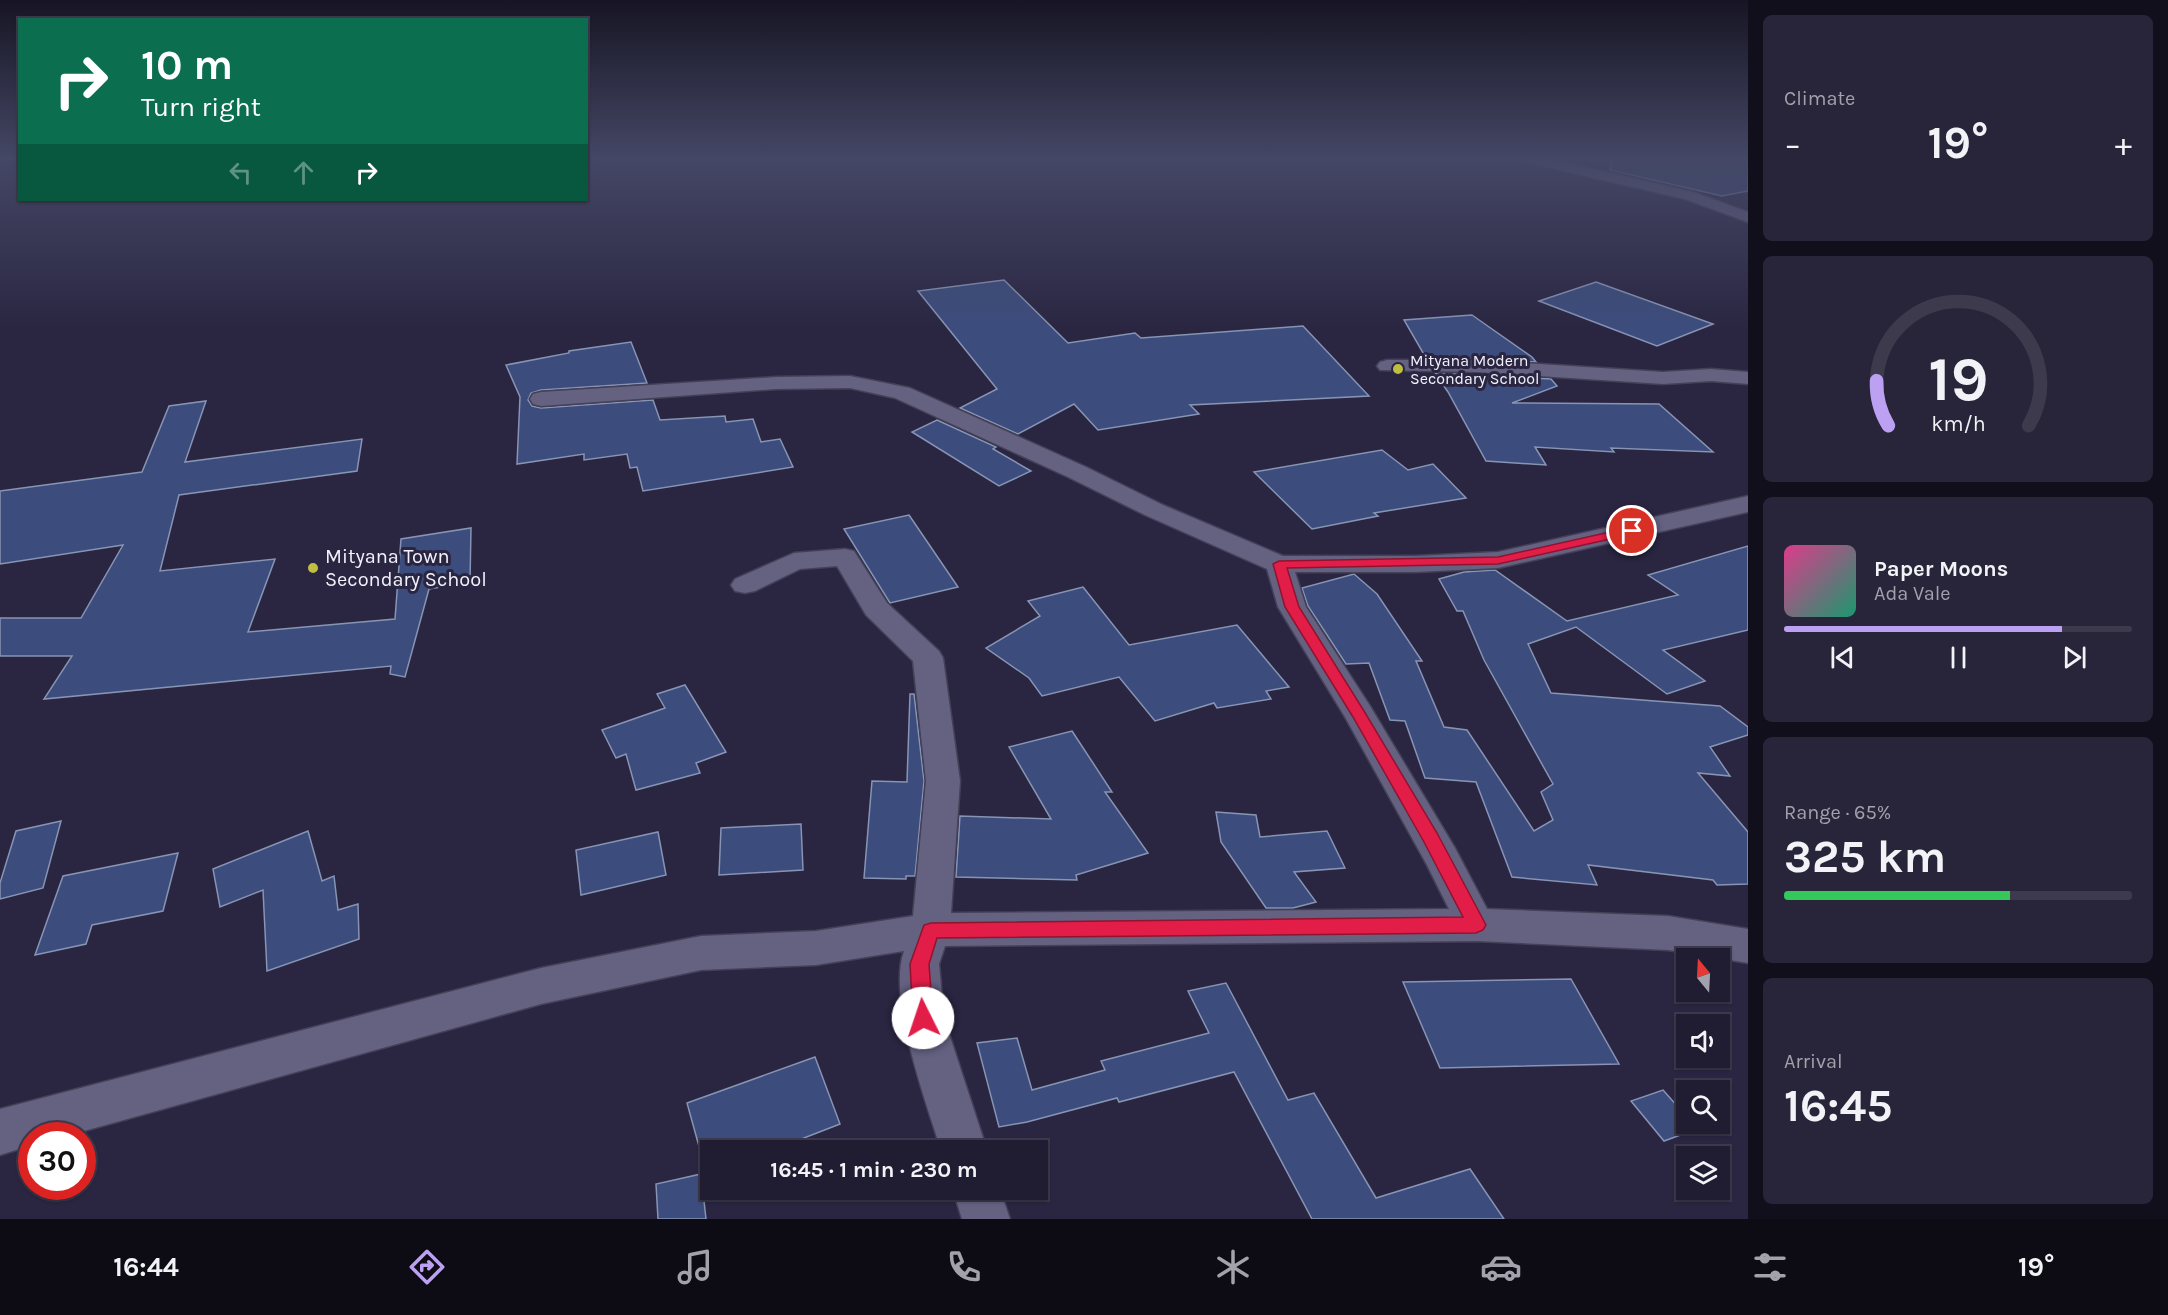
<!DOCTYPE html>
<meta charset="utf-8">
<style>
body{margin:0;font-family:Karla,sans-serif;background:#28253a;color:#f1f3f6;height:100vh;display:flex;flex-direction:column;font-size:22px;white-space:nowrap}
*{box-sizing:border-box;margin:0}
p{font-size:20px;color:#a2a1ac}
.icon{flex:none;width:33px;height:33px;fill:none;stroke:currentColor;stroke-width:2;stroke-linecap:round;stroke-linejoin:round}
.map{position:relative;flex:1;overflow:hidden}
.details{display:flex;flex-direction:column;gap:15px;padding:15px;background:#120f1c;width:420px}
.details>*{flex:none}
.hud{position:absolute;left:18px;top:18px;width:570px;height:183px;border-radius:0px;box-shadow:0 2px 4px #0004,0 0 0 2px #3d3a4d;background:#0b6e4f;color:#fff;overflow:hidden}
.needle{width:39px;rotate:342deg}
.tools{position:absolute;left:1676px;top:948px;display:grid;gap:12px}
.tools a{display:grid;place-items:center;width:54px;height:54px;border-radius:0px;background:#201c32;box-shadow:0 2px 4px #0004,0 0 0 2px #3d3a4d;font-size:30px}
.speed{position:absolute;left:18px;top:1122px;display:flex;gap:12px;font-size:30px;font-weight:700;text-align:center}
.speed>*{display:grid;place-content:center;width:78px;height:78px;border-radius:50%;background:#201c32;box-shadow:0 2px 4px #0004,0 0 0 2px #3d3a4d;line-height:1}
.speed .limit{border:9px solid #d22;background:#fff;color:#111}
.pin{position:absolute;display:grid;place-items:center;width:51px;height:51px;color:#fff;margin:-26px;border:3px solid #fff;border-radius:50%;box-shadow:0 2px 6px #0007}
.me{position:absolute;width:66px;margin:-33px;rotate:356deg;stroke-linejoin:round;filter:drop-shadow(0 0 4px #0008)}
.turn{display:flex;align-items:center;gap:21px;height:126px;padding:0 24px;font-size:27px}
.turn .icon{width:78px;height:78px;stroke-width:2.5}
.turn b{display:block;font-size:42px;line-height:51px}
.lanes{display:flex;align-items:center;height:57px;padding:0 24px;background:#0003;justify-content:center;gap:30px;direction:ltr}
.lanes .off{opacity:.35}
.big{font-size:45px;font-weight:700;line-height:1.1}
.details .widget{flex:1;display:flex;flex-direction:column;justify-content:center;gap:9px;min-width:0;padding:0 21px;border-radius:9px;background:#28253a}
.details .dial{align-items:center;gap:0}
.dial svg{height:156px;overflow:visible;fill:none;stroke:#3d3a4d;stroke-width:7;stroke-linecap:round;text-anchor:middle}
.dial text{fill:#f1f3f6;stroke:none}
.song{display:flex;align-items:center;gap:18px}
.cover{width:72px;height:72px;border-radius:9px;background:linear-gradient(135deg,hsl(330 70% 55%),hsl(160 70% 35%))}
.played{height:6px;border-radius:3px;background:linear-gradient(90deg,#bca0f2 80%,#3d3a4d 80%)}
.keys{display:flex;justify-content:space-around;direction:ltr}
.heat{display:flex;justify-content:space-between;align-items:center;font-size:33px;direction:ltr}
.charge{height:9px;border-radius:4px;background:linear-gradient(90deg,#34c759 65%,#3d3a4d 0)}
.trip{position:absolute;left:700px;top:1140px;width:348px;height:60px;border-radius:0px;background:#201c32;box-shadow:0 2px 4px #0004,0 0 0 2px #3d3a4d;font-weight:700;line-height:60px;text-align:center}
.tabs{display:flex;height:96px;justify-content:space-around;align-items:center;background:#0d0b14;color:#a2a1ac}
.tabs .icon{width:42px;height:42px}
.tabs .active{color:#bca0f2}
.tabs b{font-size:27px;color:#f1f3f6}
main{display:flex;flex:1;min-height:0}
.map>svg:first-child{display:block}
.building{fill:#3c4c7c;stroke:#8894b4;stroke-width:1.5}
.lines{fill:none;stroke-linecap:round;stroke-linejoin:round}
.street-casing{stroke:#444057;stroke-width:3}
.street{fill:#646181;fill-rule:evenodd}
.route{fill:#e11d48;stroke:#92132f;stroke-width:1.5}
.poi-dot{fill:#bfbe41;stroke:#2a2642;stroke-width:2}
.labels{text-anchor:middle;stroke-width:6;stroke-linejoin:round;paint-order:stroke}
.far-poi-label{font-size:16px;fill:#f2f1fc;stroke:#2a2642;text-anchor:start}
.poi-label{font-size:20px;fill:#f2f1fc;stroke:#2a2642;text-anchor:start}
</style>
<main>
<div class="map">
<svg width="1748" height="1219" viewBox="0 0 1748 1219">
<rect width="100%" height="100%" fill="#2a2642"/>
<g class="building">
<path d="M 1612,158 L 1748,158 L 1748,191 L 1722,196 L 1610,170 Z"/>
<path d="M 1004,280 L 1068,343 L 1135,333 L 1141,338 L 1303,326 L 1369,396 L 1190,405 L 1199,414 L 1098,430 L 1074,404 L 1018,434 L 960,408 L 997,389 L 918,291 Z"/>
<path d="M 1596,282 L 1713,324 L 1657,346 L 1539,301 Z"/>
<path d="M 1472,315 L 1532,357 L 1536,362 L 1426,358 L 1404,320 Z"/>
<path d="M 631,342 L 647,383 L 541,390 L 531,393 L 528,400 L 532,406 L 541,408 L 653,400 L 660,420 L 725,416 L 726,422 L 753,419 L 761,442 L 780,439 L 793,467 L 643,491 L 637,467 L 630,468 L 627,454 L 584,460 L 584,454 L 517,464 L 520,397 L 506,365 L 569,353 L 569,351 Z"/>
<path d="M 1435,373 L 1551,379 L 1557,386 L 1512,403 L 1659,404 L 1713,452 L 1611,448 L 1614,452 L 1535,447 L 1546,465 L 1486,461 L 1448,392 Z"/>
<path d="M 206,401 L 185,462 L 362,439 L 357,471 L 179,495 L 160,571 L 275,559 L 248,632 L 395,619 L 401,539 L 471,528 L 470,582 L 429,589 L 405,677 L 390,674 L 391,666 L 44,699 L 72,656 L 0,656 L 0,618 L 81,618 L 123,545 L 0,564 L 0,491 L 142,472 L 169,406 Z"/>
<path d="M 937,420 L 996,447 L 993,449 L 1031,471 L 999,486 L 912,432 Z"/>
<path d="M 1382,450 L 1408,470 L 1433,464 L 1466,498 L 1374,513 L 1378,516 L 1312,529 L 1254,472 Z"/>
<path d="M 909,515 L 958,587 L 890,603 L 844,529 Z"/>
<path d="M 1748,546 L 1748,630 L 1663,650 L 1705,681 L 1667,694 L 1576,627 L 1528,644 L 1551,693 L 1720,706 L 1748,727 L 1748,735 L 1710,747 L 1730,776 L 1698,773 L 1748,832 L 1748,884 L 1717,885 L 1713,880 L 1588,865 L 1597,885 L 1512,877 L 1476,782 L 1425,778 L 1405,721 L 1390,720 L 1369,663 L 1346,664 L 1308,606 L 1302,588 L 1354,574 L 1377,594 L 1422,661 L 1416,661 L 1444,727 L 1467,730 L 1534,831 L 1553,820 L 1541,792 L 1553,784 L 1484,660 L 1463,611 L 1457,611 L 1439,579 L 1464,572 L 1495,570 L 1567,621 L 1678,595 L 1648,575 Z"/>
<path d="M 1083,587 L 1129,645 L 1237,625 L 1289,687 L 1266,691 L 1271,699 L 1217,708 L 1214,703 L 1155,721 L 1119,677 L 1042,696 L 1029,678 L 986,648 L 1040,616 L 1028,601 Z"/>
<path d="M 685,685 L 726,752 L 696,763 L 700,773 L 636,790 L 626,754 L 616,758 L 602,730 L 665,708 L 657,694 Z"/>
<path d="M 910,694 L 914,694 L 924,781 L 915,876 L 906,876 L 906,879 L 864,878 L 872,781 L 907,782 Z"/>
<path d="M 1072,731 L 1112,792 L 1105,792 L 1148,853 L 1076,875 L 1077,880 L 956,877 L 960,816 L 1051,819 L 1009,747 Z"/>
<path d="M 1216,812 L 1256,815 L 1260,837 L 1327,831 L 1345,868 L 1294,872 L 1316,902 L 1293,908 L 1266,908 L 1221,842 Z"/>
<path d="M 61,821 L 43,888 L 0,899 L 0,883 L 16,831 Z"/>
<path d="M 801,824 L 803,870 L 719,875 L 721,828 Z"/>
<path d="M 308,831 L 322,881 L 334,876 L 338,910 L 358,904 L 359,939 L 267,971 L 263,890 L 220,907 L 213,869 Z"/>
<path d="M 658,832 L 666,875 L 581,895 L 576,850 Z"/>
<path d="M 178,853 L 163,911 L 92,925 L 86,944 L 35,955 L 63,876 Z"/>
<path d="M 1571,979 L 1619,1064 L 1440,1068 L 1403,982 Z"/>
<path d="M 1226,983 L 1288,1100 L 1314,1093 L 1376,1198 L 1470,1169 L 1504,1219 L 1312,1219 L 1234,1072 L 1119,1102 L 1117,1098 L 1027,1122 L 999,1127 L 977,1043 L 1017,1038 L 1032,1090 L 1105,1070 L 1101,1061 L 1209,1033 L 1188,991 Z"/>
<path d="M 815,1057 L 840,1124 L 773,1150 L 700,1150 L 687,1103 Z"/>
<path d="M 1663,1090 L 1686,1116 L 1686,1124 L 1692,1124 L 1697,1129 L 1664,1141 L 1631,1101 Z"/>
<path d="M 701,1174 L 706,1219 L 658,1219 L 656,1184 Z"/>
</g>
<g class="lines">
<g class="street-casing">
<g id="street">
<path d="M 1518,158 L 1546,158 L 1690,191 L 1748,212 L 1748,222 L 1685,199 L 1525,162 Z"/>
<path d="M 1387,360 L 1476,360 L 1663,372 L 1711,369 L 1748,372 L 1748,384 L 1711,381 L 1663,384 L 1476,372 L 1380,370 L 1377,366 L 1380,362 Z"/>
<path d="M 850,376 L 910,388 L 1086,467 L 1163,505 L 1283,556 L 1416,556 L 1498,552 L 1748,496 L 1748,512 L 1498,568 L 1416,572 L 1295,572 L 1306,607 L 1370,706 L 1455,848 L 1487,909 L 1668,916 L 1748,929 L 1748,963 L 1668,950 L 1476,941 L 945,946 L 939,964 L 944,1018 L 987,1150 L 941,1150 C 926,1102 887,997 904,951 L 816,965 L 701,970 L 541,1004 L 66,1136 L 32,1136 L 32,1145 L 0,1155 L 0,1109 L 541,968 L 701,936 L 816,931 L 913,916 L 926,781 L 913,661 L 866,615 L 837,566 L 800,569 L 755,591 L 745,593 L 735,591 L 731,585 L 735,579 L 794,553 L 845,549 L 854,551 L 887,603 L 939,651 L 943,658 L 960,781 L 951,913 L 1449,909 L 1427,865 L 1345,717 L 1278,607 L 1267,569 L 1145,515 L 1068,477 L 895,398 L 850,388 L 776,389 L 541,406 L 533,404 L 530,399 L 533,394 L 541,392 L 776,377 Z"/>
<path d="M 953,1190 L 1000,1190 L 1010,1219 L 962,1219 Z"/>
</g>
</g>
<use href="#street" class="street"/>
</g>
<linearGradient id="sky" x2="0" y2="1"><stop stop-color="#171524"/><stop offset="0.48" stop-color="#444765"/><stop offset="1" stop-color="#444765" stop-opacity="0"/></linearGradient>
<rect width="1748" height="329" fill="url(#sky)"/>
<path class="route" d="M 1632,527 L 1637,528 L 1638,531 L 1637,533 L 1498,564 L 1287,568 L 1299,607 L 1364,711 L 1437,833 L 1486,925 L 1483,930 L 1476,933 L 937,938 L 929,964 L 933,1018 L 930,1024 L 923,1027 L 916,1024 L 913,1018 L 910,964 L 924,925 L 931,923 L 1463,917 L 1424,842 L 1353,717 L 1285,607 L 1273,564 L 1279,561 L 1498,557 Z"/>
<g class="poi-dot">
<circle cx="1398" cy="369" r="6"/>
<circle cx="313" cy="568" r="6"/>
</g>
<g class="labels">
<g class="far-poi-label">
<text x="1410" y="366">Mityana Modern<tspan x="1410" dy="18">Secondary School</tspan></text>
</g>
<g class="poi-label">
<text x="325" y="563">Mityana Town<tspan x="325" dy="23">Secondary School</tspan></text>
</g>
</g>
</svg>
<div class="tools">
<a><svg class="needle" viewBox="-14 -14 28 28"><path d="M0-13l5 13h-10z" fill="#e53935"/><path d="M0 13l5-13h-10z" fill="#a2a1ac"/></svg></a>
<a><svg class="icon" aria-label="sound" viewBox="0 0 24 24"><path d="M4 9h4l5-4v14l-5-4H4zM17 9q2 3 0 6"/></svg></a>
<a><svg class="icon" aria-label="search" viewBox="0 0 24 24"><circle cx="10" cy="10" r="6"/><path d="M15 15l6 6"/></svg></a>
<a><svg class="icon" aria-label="layers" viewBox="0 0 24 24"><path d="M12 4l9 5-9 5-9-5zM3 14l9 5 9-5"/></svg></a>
</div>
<div class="speed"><div class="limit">30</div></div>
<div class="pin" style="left:1632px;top:531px;background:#d93025"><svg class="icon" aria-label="arrive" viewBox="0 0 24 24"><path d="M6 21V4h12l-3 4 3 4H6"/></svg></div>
<svg class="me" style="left:923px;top:1018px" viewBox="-20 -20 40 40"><circle r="19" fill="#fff"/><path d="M0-13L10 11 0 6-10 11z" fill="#e11d48"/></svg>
<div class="trip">16:45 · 1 min · 230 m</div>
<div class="hud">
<div class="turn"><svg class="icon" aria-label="right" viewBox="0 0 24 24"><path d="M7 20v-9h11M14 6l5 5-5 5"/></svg><div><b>10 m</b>Turn right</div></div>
<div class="lanes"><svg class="icon off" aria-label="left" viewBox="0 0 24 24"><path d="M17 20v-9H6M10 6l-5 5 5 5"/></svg><svg class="icon off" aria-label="ahead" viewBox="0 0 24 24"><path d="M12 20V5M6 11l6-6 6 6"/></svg><svg class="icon" aria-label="right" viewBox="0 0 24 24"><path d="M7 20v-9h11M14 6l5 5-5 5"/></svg></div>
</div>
</div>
<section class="details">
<div class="widget"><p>Climate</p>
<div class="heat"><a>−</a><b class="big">19°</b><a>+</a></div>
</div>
<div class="widget dial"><svg viewBox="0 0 100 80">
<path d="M14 69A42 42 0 1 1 86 69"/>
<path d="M14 69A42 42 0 0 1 8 46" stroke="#bca0f2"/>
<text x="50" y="56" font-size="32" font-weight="700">19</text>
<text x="50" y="72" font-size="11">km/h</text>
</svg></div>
<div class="widget">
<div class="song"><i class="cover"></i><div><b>Paper Moons</b><p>Ada Vale</p></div></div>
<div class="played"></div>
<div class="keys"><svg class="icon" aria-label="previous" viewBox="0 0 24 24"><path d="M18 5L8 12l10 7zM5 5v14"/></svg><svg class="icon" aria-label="pause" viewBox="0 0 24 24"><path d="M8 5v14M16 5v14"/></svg><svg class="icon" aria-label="next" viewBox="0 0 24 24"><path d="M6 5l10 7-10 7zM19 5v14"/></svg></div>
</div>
<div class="widget"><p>Range · 65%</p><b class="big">325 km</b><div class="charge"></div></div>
<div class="widget"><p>Arrival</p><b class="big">16:45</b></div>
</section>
</main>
<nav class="tabs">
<b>16:44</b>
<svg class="icon active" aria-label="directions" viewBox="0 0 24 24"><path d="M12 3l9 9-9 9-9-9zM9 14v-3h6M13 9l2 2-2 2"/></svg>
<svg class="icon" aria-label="music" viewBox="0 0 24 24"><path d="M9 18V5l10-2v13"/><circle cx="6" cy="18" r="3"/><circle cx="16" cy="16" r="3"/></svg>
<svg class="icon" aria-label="phone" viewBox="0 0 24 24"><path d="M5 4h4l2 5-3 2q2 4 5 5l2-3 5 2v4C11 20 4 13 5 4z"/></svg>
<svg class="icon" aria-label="climate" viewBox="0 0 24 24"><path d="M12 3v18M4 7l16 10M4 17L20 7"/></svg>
<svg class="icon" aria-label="car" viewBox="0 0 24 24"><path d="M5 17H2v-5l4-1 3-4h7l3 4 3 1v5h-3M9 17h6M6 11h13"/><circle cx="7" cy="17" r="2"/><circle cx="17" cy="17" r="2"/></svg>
<svg class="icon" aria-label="filters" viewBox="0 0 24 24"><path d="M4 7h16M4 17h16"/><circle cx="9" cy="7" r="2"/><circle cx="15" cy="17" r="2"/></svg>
<b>19°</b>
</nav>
